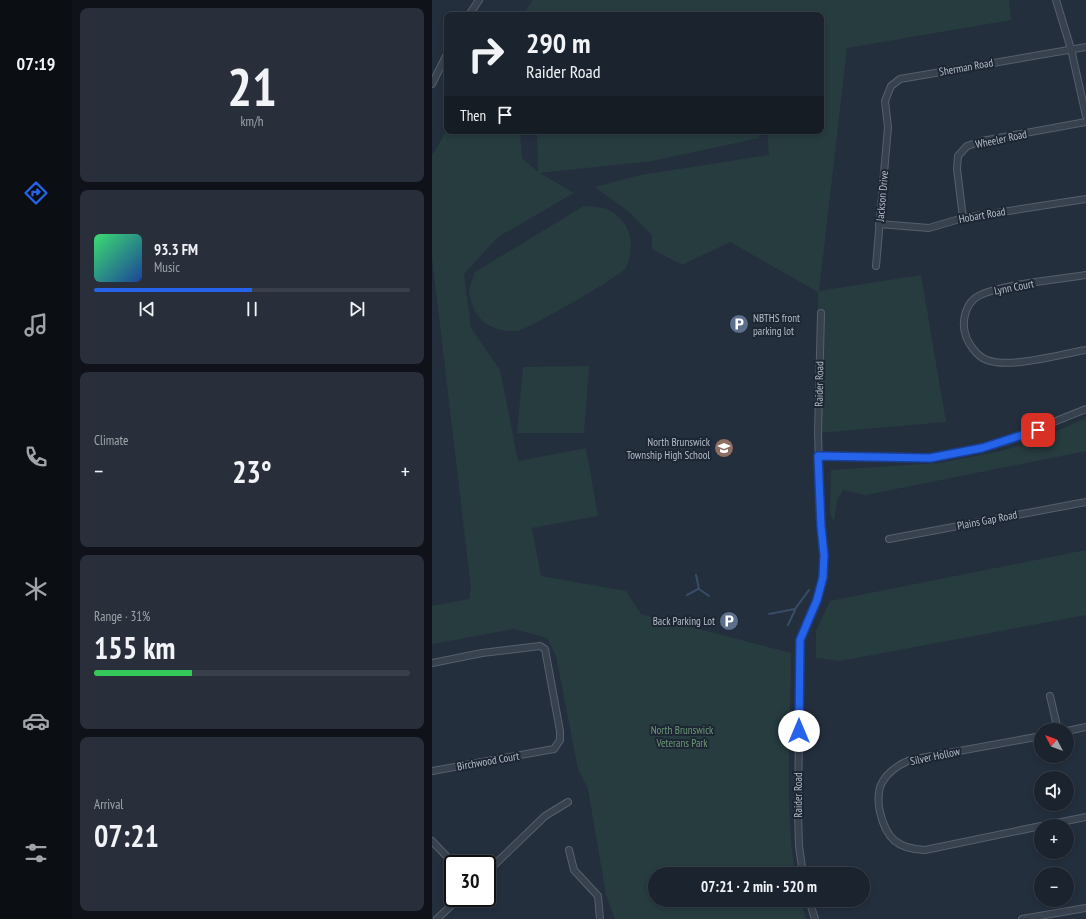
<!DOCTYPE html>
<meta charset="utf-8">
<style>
body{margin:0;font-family:"PT Sans Narrow",sans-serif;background:#282f3a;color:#f1f3f6;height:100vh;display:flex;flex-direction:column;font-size:15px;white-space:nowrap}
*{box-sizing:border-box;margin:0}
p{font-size:13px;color:#a0a4aa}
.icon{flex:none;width:22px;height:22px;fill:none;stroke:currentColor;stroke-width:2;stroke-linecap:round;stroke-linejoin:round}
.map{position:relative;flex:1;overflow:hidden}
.drawer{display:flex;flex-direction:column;gap:8px;padding:8px;background:#0f1319;width:360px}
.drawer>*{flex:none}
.guide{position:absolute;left:12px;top:12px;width:380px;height:122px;border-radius:8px;box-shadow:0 2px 6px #0003,0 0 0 1px #39404a;background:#1b232e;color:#f1f3f6;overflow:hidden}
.needle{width:26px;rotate:311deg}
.fabs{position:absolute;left:602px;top:723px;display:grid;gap:8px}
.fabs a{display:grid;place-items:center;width:40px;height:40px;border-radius:50%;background:#1b232e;box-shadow:0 2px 6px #0003,0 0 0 1px #39404a;font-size:20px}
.speed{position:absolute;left:12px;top:855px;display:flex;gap:8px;font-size:20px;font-weight:700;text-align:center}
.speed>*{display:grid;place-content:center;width:52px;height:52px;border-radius:50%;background:#1b232e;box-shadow:0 2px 6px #0003,0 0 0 1px #39404a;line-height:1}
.speed .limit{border:2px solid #111;border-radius:6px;background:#fff;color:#111}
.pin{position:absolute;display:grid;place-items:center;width:34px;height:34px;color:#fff;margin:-17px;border-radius:8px;box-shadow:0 2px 6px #0006}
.me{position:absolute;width:44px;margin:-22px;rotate:0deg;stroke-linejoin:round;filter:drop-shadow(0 0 3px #0008)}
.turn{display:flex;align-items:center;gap:14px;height:84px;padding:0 16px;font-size:18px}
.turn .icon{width:52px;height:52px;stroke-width:2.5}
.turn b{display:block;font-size:28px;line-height:34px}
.then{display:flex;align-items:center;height:38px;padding:0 16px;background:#0003;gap:8px;font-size:15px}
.big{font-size:30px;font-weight:700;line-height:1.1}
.drawer .tile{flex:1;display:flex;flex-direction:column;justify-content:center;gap:6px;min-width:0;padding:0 14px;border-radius:8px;background:#282f3a}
.drawer .dial{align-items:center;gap:0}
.dial b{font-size:52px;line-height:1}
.song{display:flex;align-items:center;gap:12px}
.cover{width:48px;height:48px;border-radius:6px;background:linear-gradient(135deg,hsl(140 70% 55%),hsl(220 70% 35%))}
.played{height:4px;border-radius:2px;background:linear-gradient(90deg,#2563eb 50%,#39404a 50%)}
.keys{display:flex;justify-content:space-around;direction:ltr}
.heat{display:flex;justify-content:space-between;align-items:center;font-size:22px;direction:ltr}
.charge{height:6px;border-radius:3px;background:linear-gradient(90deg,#34c759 31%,#39404a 0)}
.trip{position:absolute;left:216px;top:867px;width:222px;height:40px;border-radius:20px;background:#1b232e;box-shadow:0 2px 6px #0003,0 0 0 1px #39404a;font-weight:700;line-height:40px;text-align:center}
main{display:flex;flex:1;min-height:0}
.dock{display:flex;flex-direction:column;width:72px;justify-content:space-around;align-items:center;background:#0b0e12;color:#a0a4aa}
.dock .icon{width:28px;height:28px}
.dock .active{color:#2563eb}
.dock b{font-size:18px;color:#f1f3f6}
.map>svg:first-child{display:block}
.green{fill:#263c3f}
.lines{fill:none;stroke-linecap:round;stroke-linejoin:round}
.stream{stroke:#394c67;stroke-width:2}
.minor-casing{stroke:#565f6c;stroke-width:8}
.minor{stroke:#38414e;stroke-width:6}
.route-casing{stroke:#184099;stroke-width:10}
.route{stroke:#2563eb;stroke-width:7}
.labels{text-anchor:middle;stroke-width:4;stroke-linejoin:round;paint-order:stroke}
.street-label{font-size:11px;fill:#b4bcc9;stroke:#1d2633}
.poi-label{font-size:11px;fill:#b4bcc9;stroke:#1d2633;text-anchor:end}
.park-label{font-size:11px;fill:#6b9a76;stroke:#1d2633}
</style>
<main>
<nav class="dock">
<b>07:19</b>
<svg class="icon active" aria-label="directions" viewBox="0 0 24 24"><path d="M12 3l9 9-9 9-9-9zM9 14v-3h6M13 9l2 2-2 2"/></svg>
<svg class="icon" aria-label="music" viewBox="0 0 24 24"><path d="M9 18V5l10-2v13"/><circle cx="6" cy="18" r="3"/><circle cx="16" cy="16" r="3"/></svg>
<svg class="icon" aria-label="phone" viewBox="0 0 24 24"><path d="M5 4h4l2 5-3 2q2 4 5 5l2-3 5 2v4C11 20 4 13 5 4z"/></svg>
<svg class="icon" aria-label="climate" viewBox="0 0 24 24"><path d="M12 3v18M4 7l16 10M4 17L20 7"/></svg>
<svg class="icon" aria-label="car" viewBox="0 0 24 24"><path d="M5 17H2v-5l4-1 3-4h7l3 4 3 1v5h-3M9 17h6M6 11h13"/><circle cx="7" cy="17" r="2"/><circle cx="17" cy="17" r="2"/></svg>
<svg class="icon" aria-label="filters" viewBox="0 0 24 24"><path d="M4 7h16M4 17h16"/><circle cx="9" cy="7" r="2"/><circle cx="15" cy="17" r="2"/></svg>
</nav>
<section class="drawer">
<div class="tile dial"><b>21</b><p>km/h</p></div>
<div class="tile">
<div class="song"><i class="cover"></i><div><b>93.3 FM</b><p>Music</p></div></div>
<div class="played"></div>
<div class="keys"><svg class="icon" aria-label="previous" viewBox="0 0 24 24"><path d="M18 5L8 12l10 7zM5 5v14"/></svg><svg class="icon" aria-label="pause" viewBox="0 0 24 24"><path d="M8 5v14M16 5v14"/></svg><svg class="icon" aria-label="next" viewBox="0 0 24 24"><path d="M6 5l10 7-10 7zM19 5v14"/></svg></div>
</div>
<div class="tile"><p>Climate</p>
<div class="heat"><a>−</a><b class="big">23°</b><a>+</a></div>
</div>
<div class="tile"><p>Range · 31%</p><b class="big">155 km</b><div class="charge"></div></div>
<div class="tile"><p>Arrival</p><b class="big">07:21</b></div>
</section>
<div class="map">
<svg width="654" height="919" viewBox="0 0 654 919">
<rect width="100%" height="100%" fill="#242f3e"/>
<g class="green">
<path d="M 101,0 L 577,0 L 579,20 L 415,48 L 387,291 L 489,275 L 514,422 L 386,433 L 386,292 L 298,242 L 250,265 L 220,249 L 220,235 L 197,212 L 163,187 L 208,175 L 337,155 L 335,131 L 389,131 L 389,15 L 90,15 Z"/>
<path d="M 15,130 L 88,131 L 90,158 L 106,172 L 105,131 L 326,131 L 327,138 L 220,161 L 108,173 L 142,193 L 66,237 L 32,274 L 39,328 L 68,370 L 86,461 L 154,448 L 166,516 L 100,528 L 109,576 L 194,591 L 209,614 L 359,653 C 359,727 352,801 363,874 L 223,874 L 223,900 L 369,900 L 374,919 L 183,919 L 174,895 L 156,789 L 146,769 L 124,656 L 115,638 L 82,629 L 0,644 L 0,606 L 37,599 L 39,588 L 0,257 L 0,156 Z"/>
<path d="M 152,206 C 173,207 184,209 195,228 C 201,240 200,258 193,269 C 187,277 93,331 85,331 C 65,332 46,324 40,304 C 39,300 37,296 37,292 C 37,286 41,278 43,272 Z"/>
<path d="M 157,366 L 152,433 L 85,433 L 91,367 Z"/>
<path d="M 654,418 L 654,451 L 434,495 L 411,490 L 405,501 L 402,521 L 398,514 L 399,470 L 508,463 L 569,451 L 600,442 Z"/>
<path d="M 654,550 L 654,615 L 408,661 L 384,658 L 384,631 L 398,601 Z"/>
</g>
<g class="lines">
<g class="stream">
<path d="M 264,575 L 267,589 L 277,596"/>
<path d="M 255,595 L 266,589"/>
<path d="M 337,614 L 363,609 L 377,590"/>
<path d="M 356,625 L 363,610"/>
</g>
<g class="minor-casing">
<g id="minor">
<path d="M 624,0 L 639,49 L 654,116"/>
<path d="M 37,15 L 47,0"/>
<path d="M 0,84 L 15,54"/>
<path d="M 531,218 L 525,169 L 526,156 L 535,146 L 550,141 L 654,122"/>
<path d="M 447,224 L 497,228 L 531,218 L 654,199"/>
<path d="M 444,266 L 456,127 L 453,101 L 459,86 L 468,79 L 654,47"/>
<path d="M 654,275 C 630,279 558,285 542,299 C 533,307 530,322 533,333 C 535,342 545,357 555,360 C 578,369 629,354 654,350"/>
<path d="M 386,456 L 499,458 L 550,448 L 572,442 L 654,409"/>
<path d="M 457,539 L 654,502"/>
<path d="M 0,663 L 50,653 L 108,646 L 113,649 L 128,731 L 128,740 L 122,749 L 0,771"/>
<path d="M 618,696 L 626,730"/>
<path d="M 635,731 L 654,727"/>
<path d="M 609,736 L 478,760 C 466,765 453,774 448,787 C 446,794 446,805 448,812 C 454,838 465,849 493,850 L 609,826"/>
<path d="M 610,826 L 654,817"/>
<path d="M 0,841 L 22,864"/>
<path d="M 137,850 L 142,870 L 166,896 L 168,919"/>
<path d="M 55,872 L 113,816 L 136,802"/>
<path d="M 371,874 L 367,846 L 366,813 L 368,640 L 385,599 L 391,577 L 392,555 L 389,526 L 386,433 L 389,313"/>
<path d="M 377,900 L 383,919"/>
<path d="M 5,919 L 27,898"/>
<path d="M 590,919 L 654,908"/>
</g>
</g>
<use href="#minor" class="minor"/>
</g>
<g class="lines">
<g class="route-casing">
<path id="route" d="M 367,731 L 368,640 L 385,600 L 391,577 L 392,555 L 389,526 L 386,456 L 498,458 L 550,448 L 606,430"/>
</g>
<use href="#route" class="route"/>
</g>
<defs>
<g id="parking-disc" transform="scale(1)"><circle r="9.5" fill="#5c6f8a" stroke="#1d2633"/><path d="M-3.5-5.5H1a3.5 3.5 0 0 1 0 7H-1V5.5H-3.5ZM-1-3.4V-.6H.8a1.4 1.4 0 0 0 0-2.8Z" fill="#fff"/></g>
<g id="school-disc" transform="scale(1)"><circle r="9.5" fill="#8d6e63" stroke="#1d2633"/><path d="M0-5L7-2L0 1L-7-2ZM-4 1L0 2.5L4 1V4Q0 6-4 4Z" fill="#fff"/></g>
</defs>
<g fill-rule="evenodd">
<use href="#parking-disc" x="307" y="324"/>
<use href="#school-disc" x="292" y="448"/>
<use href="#parking-disc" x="297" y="621"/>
</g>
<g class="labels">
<g class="street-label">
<text transform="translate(534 67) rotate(-10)" y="4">Sherman Road</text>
<text transform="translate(569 139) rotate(-12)" y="4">Wheeler Road</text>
<text transform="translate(450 196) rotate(-85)" y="4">Jackson Drive</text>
<text transform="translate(550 215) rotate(-10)" y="4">Hobart Road</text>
<text transform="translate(582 287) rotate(-11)" y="4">Lynn Court</text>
<text transform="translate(387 384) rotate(-89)" y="4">Raider Road</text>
<text transform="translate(555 520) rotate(-11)" y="4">Plains Gap Road</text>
<text transform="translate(503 756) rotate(-12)" y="4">Silver Hollow</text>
<text transform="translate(56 761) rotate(-10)" y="4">Birchwood Court</text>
<text transform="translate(366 795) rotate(-90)" y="4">Raider Road</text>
</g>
<g class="poi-label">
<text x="321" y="322" text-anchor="start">NBTHS front<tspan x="321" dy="13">parking lot</tspan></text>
<text x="278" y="446">North Brunswick<tspan x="278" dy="13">Township High School</tspan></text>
<text x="283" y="625">Back Parking Lot</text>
</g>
<g class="park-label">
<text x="250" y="734">North Brunswick<tspan x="250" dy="13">Veterans Park</tspan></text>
</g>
</g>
</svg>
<div class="fabs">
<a><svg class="needle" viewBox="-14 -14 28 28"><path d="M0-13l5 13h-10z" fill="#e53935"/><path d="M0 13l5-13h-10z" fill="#a0a4aa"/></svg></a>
<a><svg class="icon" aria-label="sound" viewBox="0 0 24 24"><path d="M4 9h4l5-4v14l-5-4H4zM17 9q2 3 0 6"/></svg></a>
<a>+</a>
<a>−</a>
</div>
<div class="speed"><div class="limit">30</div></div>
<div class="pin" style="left:606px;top:430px;background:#d93025"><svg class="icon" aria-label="arrive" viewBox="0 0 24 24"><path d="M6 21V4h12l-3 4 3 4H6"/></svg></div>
<svg class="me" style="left:367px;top:731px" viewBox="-20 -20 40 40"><circle r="19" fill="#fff"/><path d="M0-13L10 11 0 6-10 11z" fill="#2563eb"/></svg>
<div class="trip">07:21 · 2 min · 520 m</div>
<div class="guide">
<div class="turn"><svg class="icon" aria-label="right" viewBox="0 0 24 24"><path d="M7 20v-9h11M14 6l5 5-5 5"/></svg><div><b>290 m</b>Raider Road</div></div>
<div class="then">Then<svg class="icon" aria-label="arrive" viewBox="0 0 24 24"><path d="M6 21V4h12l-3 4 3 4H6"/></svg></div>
</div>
</div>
</main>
